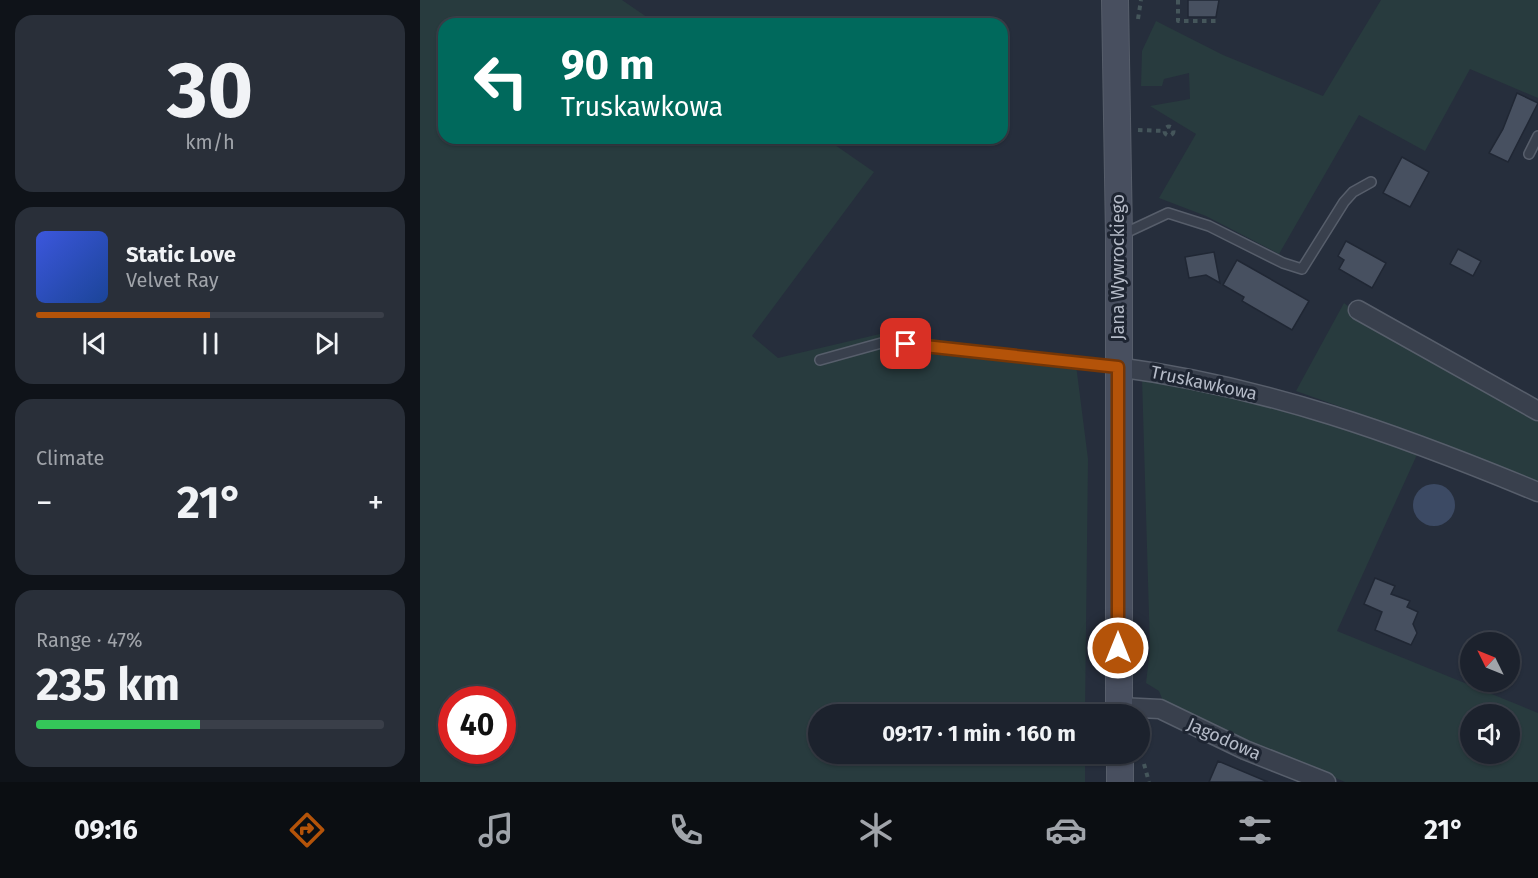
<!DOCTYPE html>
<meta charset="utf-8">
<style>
body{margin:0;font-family:"Fira Sans",sans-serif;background:#292f39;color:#f1f3f6;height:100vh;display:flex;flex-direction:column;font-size:22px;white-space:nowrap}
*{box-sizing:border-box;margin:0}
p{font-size:20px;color:#a0a4aa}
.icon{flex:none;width:33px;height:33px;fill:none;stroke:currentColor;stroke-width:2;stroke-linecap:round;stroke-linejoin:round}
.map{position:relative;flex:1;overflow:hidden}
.details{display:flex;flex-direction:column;gap:15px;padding:15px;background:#0f1319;width:420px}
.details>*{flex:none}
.hud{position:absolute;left:18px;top:18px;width:570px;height:126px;border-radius:18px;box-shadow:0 2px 4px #0004,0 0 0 2px #3a3f49;background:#00695c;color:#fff;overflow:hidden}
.needle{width:39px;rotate:313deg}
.fabs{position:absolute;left:1040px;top:632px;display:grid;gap:12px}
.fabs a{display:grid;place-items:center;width:60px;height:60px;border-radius:50%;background:#1c222d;box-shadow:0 2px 4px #0004,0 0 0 2px #3a3f49;font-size:30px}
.speed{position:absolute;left:18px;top:686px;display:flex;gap:12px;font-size:30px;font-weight:700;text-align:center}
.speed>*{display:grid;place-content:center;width:78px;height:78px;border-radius:50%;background:#1c222d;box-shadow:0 2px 4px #0004,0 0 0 2px #3a3f49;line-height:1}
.speed .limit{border:9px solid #d22;background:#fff;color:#111}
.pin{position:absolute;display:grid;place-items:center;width:51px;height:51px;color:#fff;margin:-26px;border-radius:12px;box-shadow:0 3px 9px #0006}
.me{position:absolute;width:66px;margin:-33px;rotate:0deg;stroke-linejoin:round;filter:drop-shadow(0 0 4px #0008)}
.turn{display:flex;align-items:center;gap:21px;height:126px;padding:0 24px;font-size:27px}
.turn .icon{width:78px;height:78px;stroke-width:2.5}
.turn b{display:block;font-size:42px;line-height:51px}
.big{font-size:45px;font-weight:700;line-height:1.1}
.details .widget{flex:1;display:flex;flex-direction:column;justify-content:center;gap:9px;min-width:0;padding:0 21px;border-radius:18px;background:#292f39}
.details .dial{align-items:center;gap:0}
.dial b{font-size:78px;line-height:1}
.song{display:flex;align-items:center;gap:18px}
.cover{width:72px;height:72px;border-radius:9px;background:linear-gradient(135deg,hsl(230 70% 55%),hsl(220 70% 35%))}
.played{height:6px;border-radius:3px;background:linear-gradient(90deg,#b45309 50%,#3a3f49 50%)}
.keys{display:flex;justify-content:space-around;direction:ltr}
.heat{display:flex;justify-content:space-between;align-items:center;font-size:33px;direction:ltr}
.charge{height:9px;border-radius:4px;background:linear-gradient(90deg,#34c759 47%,#3a3f49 0)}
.trip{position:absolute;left:388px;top:704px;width:342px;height:60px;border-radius:30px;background:#1c222d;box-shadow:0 2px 4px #0004,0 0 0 2px #3a3f49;font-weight:700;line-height:60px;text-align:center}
.menu{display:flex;height:96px;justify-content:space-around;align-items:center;background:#0b0e12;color:#a0a4aa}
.menu .icon{width:42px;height:42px}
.menu .active{color:#b45309}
.menu b{font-size:27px;color:#f1f3f6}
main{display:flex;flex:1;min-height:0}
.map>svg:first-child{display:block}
.green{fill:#283b3e;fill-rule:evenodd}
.water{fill:#3c4a64}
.building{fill:#475060;stroke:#202734;stroke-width:1.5}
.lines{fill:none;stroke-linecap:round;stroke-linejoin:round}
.lane-casing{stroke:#575e6b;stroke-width:12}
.street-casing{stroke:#575e6b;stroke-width:21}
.secondary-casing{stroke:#575e6b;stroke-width:28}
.path{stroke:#45565b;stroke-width:4;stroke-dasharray:4.5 4.5;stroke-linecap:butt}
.lane{stroke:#39404d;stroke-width:9}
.street{stroke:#39404d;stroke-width:18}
.secondary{stroke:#484f5f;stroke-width:26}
.route-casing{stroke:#753606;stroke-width:15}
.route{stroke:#b45309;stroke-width:10}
.labels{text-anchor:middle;stroke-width:6;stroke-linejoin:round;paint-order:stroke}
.street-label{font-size:18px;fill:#b5bbc8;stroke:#1e2532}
</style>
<main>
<section class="details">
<div class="widget dial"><b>30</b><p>km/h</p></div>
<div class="widget">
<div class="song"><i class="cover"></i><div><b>Static Love</b><p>Velvet Ray</p></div></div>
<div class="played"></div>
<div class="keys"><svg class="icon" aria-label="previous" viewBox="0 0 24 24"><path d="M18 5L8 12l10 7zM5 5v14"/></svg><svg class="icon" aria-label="pause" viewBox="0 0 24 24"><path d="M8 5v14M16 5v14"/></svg><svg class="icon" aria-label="next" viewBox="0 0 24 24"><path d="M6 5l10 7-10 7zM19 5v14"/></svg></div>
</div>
<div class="widget"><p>Climate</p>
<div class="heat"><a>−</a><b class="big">21°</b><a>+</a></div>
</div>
<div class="widget"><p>Range · 47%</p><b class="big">235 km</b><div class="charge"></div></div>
</section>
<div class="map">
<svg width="1118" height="782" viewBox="0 0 1118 782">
<rect width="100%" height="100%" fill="#262e3c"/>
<g class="green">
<path d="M 0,0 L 202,0 L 237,24 L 24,24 L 24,138 L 405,138 L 454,172 L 332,336 L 358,358 L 464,333 L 655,357 L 668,459 L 665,714 L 399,714 L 399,753 L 665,753 L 665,782 L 0,782 ZM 32,699 L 82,699 L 82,750 L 32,750 Z"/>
<path d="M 961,0 L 1118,0 L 1118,98 L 1050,69 L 1005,151 L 939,115 L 859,254 L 786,216 L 739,198 L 776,134 L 730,106 L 770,99 L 769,73 L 744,79 L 742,86 L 721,86 L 722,51 L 736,21 L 803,55 L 903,96 Z"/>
<path d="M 924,303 L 961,332 L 1118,417 L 1118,484 L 1008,438 L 876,391 Z"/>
<path d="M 722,378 L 761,382 L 777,391 L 834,399 L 1000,448 L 917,631 L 1118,713 L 1118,782 L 925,782 L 745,706 L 739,691 L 726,683 L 730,649 ZM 1050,714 L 1089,714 L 1089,753 L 1050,753 Z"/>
</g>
<circle class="water" cx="1014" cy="505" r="21"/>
<g class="building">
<path d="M 768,0 L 799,0 L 796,17 L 768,17 Z"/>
<path d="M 1097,93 L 1118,103 L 1088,162 L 1069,153 L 1083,129 Z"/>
<path d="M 982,157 L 1009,172 L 990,207 L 963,193 Z"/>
<path d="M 926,241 L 966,263 L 952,288 L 919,269 L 924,260 L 918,256 Z"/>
<path d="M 1038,249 L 1061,261 L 1053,276 L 1030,264 Z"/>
<path d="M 794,252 L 800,283 L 786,275 L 769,278 L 765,257 Z"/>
<path d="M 817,260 L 889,301 L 872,330 L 822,301 L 824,297 L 803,285 Z"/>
<path d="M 955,578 L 975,586 L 971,594 L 990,601 L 987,607 L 998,612 L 993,624 L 997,633 L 991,645 L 955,630 L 962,612 L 944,604 Z"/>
<path d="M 798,761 L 848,782 L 789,782 Z"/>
</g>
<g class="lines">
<g class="lane-casing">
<g id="lane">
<path d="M 1109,154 L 1118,136"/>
<path d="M 701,235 L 748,213 L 789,226 L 863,263 L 882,269 L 924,202 L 933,192 L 951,182"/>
<path d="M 400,360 L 465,342 L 697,367"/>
</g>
</g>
<g class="street-casing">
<g id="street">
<path d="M 938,310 L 1118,411"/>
<path d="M 697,367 C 848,387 978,434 1118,492"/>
<path d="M 699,707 L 740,709 L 825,750 L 906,782"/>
</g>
</g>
<g class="secondary-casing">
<g id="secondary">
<path d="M 695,0 L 699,236 L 699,714"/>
<path d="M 700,753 L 700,782"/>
</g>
</g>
<g class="path">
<path d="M 758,0 L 758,21 L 796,21"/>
<path d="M 718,19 L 721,0"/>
<circle cx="749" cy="131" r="4.5"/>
<path d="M 718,130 L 744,131"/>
<path d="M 724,764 L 729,782"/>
</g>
<use href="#lane" class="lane"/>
<use href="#street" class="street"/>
<use href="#secondary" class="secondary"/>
</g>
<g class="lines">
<g class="route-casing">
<path id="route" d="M 486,344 L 698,367 L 698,648"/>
</g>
<use href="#route" class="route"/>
</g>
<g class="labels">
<g class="street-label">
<text transform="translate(698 267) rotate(-90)" y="6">Jana Wywrockiego</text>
<text transform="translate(784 383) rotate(12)" y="6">Truskawkowa</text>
<text transform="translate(804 739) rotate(24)" y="6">Jagodowa</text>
</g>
</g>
</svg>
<div class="fabs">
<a><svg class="needle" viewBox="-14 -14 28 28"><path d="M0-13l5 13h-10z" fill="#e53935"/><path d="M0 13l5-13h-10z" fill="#a0a4aa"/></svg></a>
<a><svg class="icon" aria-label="sound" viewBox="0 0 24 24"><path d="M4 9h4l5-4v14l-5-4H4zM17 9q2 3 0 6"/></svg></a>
</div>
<div class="speed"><div class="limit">40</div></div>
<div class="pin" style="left:486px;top:344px;background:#d93025"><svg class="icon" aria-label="arrive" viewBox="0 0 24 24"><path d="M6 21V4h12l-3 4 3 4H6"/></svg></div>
<svg class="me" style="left:698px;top:648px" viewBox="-20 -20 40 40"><circle r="17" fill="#b45309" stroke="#fff" stroke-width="3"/><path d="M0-11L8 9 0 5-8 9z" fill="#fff"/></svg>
<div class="trip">09:17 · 1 min · 160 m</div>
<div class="hud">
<div class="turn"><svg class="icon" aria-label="left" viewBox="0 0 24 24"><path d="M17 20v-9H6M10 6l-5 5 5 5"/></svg><div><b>90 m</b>Truskawkowa</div></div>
</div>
</div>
</main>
<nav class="menu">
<b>09:16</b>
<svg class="icon active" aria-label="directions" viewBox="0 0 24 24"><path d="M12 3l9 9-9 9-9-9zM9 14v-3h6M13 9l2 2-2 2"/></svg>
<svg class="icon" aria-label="music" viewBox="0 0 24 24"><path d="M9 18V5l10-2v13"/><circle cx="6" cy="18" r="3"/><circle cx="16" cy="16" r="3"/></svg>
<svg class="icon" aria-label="phone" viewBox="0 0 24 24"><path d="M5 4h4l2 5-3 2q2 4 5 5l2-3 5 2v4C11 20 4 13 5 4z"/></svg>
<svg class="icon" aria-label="climate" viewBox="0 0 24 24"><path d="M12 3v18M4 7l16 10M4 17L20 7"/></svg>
<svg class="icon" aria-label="car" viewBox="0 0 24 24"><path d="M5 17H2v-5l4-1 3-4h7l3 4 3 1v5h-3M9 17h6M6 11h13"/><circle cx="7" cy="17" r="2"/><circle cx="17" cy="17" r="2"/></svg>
<svg class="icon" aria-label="filters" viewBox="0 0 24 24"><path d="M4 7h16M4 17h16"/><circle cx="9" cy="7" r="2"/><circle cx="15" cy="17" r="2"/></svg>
<b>21°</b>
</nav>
